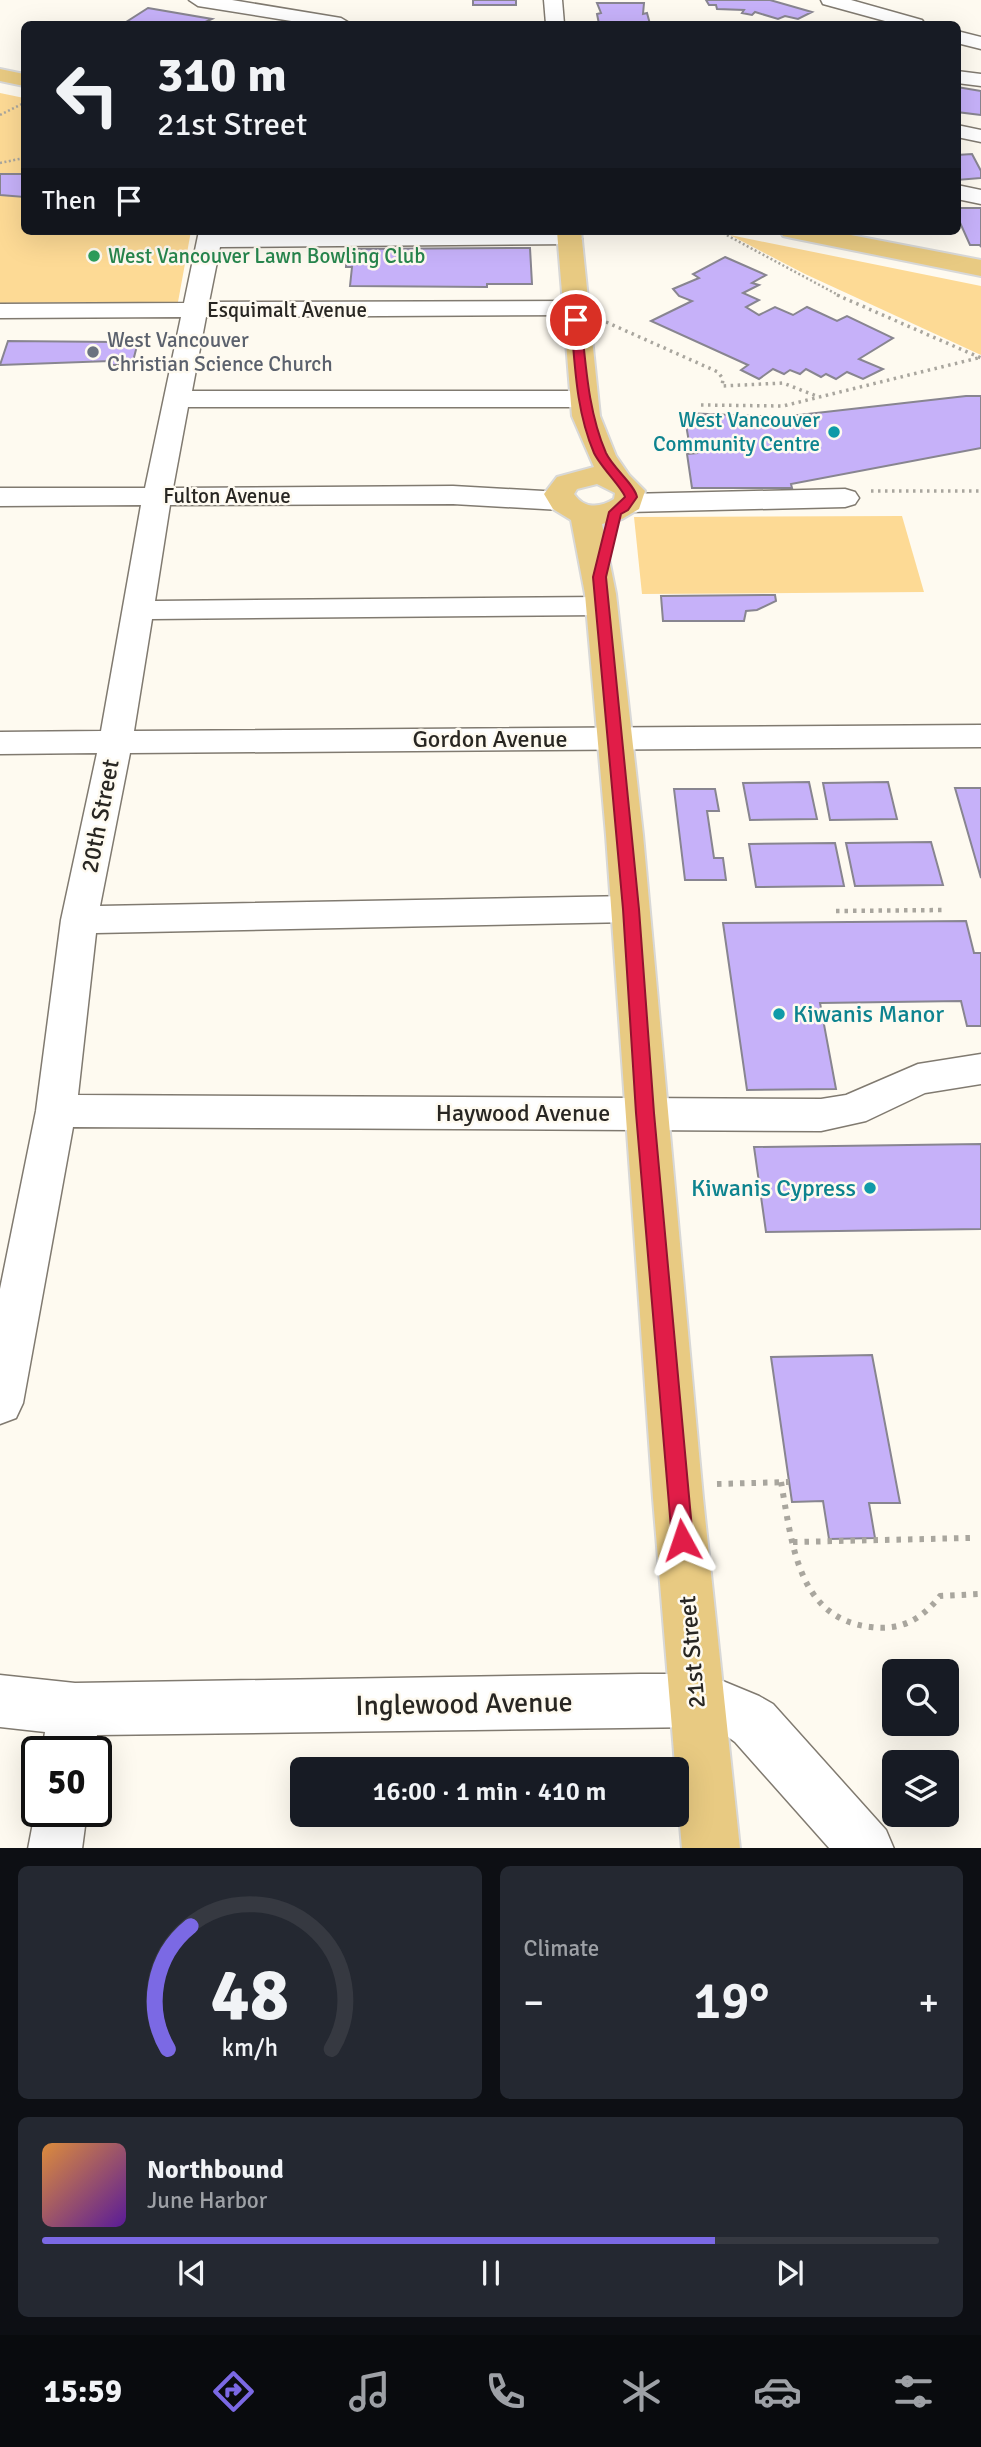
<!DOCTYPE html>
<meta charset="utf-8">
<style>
body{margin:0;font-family:Signika,sans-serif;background:#242831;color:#f1f3f6;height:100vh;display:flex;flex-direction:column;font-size:26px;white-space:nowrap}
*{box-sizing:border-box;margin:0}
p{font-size:23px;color:#9ea1a6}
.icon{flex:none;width:38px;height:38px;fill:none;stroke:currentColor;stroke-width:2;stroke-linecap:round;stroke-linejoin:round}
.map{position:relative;height:1848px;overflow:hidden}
.details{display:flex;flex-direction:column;gap:18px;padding:18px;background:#0d0f14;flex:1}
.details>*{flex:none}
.hud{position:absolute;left:21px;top:21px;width:940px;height:214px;border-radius:10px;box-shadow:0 7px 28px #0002;background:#171b24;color:#f1f3f6;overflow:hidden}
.buttons{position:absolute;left:882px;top:1659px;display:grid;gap:14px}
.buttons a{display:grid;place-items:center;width:77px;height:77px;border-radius:10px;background:#171b24;box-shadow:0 7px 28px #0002;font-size:35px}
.speed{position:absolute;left:21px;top:1736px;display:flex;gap:14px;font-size:35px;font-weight:700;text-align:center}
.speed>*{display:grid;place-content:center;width:91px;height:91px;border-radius:50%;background:#171b24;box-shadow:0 7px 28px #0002;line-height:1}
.speed .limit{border:4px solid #111;border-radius:10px;background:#fff;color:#111}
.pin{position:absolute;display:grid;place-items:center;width:60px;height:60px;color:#fff;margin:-30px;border:4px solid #fff;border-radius:50%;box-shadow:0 2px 7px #0007}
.me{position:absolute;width:77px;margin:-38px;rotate:355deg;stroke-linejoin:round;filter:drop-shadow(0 0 5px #0008)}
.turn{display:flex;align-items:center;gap:24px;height:147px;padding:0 21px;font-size:32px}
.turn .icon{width:91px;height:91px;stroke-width:2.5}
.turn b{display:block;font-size:49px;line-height:60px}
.then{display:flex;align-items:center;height:66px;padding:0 21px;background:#0003;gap:14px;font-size:26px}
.big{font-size:52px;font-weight:600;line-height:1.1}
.details .widget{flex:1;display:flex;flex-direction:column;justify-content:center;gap:10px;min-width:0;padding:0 24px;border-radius:10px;background:#242831}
.details .dial{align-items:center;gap:0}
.dial svg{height:182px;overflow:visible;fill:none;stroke:#363941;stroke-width:7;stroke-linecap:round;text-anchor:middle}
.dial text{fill:#f1f3f6;stroke:none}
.song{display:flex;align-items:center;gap:21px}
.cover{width:84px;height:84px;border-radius:10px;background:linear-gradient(135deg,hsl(30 70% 55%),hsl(270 70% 35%))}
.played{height:7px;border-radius:4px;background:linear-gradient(90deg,#7b69e4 75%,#363941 75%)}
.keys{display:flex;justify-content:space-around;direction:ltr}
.heat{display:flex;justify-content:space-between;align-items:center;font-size:38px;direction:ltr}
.details .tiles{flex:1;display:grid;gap:18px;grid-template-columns:1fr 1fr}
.widget:last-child{grid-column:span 2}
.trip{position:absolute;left:290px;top:1757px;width:399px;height:70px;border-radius:10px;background:#171b24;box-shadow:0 7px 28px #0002;font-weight:600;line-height:70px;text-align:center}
.tabs{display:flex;height:112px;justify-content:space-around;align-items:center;background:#090b0e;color:#9ea1a6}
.tabs .icon{width:49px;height:49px}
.tabs .active{color:#7b69e4}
.tabs b{font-size:32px;color:#f1f3f6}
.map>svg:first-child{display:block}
.green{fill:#fdda95}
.building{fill:#c6b1f9;stroke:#888590;stroke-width:2}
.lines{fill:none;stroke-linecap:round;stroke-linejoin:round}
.minor-casing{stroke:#807a70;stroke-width:3}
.major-casing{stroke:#d8d8d7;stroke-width:4}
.path-far3{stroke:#a9a69e;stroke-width:2.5;stroke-dasharray:2 2.5;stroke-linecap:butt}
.path-far2{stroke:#a9a69e;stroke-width:3.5;stroke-dasharray:2.5 4.5;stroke-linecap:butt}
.path-far1{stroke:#a9a69e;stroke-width:4.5;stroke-dasharray:3.5 5;stroke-linecap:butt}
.path{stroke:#a9a69e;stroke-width:6;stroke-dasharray:4.5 7;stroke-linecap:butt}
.minor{fill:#fff;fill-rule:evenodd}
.major{fill:#e8ca82;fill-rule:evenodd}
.route{fill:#e11d48;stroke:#92132f;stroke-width:2}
.leisure-dot{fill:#2e9e5b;stroke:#fefaf0;stroke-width:2.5}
.worship-dot{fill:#6b7280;stroke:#fefaf0;stroke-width:2.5}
.culture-dot{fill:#0f9aa8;stroke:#fefaf0;stroke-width:2.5}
.labels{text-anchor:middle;stroke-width:5;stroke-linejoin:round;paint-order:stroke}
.far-leisure-label{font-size:21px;fill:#27864d;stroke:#fefaf0;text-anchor:start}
.far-street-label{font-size:21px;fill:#282622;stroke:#fefaf0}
.far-worship-label{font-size:21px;fill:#5b616d;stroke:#fefaf0;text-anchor:start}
.far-culture-label{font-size:21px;fill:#0d838f;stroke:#fefaf0;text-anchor:end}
.street-label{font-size:24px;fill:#282622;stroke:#fefaf0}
.culture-label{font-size:24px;fill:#0d838f;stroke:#fefaf0;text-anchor:start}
.near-street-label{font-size:28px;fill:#282622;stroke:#fefaf0}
</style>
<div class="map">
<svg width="981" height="1849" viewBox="0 0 981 1849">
<rect width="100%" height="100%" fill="#fefaf0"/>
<g class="green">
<path d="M 0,93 L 24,98 L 24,231 L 191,231 L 178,302 L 0,303 Z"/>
<path d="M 730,235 L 981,286 L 981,355 L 805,274 Z"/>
<path d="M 902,516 L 924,592 L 642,594 L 634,517 Z"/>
</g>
<g class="building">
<rect x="473" y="0" width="43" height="5"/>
<path d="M 706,0 L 770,0 L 812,12 L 798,19 L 785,16 L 778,19 L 755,12 L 752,15 L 742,13 L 744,10 L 717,9 L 716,5 L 709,5 Z"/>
<path d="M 597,3 L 644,3 L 643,14 L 647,13 L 650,24 L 599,24 L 597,14 L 601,13 Z"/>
<path d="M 148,8 L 212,19 L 201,24 L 123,24 Z"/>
<path d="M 957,87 L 981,91 L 981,115 L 957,112 Z"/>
<path d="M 972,154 L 981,171 L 981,178 L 957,180 L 957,155 Z"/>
<path d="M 0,174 L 24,174 L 24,197 L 0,195 Z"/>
<path d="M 957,208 L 981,208 L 981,247 L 980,245 L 970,245 L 957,216 Z"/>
<path d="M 530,248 L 532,284 L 487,284 L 487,287 L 350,286 L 352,267 L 346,267 L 347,249 Z"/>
<path d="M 725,257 L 766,275 L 752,283 L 759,285 L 743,293 L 759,300 L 746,307 L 759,315 L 775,307 L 793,315 L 807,307 L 837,321 L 847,316 L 893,338 L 859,359 L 883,369 L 863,379 L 847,372 L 836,379 L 826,374 L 821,377 L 806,369 L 800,374 L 790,370 L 784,374 L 773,369 L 759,379 L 741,370 L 748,365 L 651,321 L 692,301 L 679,296 L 673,289 L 699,278 L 693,274 Z"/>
<path d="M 117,338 L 139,338 L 132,365 L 109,365 L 110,361 L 0,365 L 8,341 L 116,342 Z"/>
<path d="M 966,396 L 981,396 L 981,448 L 791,484 L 792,488 L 692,488 L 687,454 L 697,453 L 696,448 L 690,448 L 684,413 L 781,417 Z"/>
<path d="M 775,595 L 776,601 L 757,610 L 746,611 L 744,621 L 663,621 L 661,596 Z"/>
<path d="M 809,782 L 817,819 L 750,820 L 743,783 Z"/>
<path d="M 888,782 L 897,819 L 830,820 L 823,783 Z"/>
<path d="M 955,788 L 981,788 L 981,878 Z"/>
<path d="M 674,789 L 715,789 L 719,811 L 707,811 L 714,858 L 723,858 L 726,880 L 685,880 Z"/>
<path d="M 931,842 L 943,885 L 855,886 L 846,843 Z"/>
<path d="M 835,843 L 844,886 L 756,887 L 749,844 Z"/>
<path d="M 966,921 L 974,953 L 981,953 L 981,1026 L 967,1026 L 961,1001 L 820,1003 L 836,1089 L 747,1090 L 723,923 Z"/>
<path d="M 981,1144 L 981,1229 L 766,1232 L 754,1147 Z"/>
<path d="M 872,1355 L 900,1503 L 869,1503 L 875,1538 L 829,1539 L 823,1501 L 792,1502 L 771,1357 Z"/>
</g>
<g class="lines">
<g class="minor-casing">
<g id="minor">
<path d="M 189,0 L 232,0 L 341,18 L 351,24 L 310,24 L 198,6 Z"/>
<path d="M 544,0 L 562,0 L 564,24 L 546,24 Z"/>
<path d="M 821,0 L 851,0 L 922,20 L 925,24 L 896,24 L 823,4 Z"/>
<path d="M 957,31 L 981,37 L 981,49 L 957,43 Z"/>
<path d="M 957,71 L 981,74 L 981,86 L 957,83 Z"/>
<path d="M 957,125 L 981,130 L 981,142 L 957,137 Z"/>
<path d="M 957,185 L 981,190 L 981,204 L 957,199 Z"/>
<path d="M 199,231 L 570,232 L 578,234 L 582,239 L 578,244 L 220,247 L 209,302 L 575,301 L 584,303 L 587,308 L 584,313 L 575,315 L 206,317 L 192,391 L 584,391 L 593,393 L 597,399 L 593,405 L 584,407 L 188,407 L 173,488 L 453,486 L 561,492 L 571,495 L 575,501 L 571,507 L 561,510 L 453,504 L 170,505 L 155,601 L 602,597 L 613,600 L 617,606 L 613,612 L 602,615 L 152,619 L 134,731 L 981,725 L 981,747 L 130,753 L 100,906 L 631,896 L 644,900 L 649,909 L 644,918 L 631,922 L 96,933 L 78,1095 L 821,1099 L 846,1095 L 918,1064 L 981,1054 L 981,1084 L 925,1093 L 866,1121 L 821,1131 L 73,1127 L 23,1403 L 16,1418 L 0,1424 L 0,1289 L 36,1111 L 61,920 L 97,753 L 0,754 L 0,732 L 101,731 L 141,505 L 0,506 L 0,488 L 145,488 L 181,317 L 0,318 L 0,304 L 184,303 Z"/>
<path d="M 845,489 L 855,492 L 859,498 L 855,504 L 845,507 L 628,512 L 618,509 L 614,503 L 618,497 L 628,494 Z"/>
<path d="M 640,1674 L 686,1674 L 713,1677 L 759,1696 L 773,1704 L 886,1830 L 894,1849 L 830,1849 L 735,1742 L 720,1731 L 700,1727 L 97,1735 L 94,1752 L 42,1752 L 45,1732 L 0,1727 L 0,1675 L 75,1683 Z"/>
<path d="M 37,1802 L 37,1811 L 87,1811 L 82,1849 L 28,1849 Z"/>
</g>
</g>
<g class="major-casing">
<g id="major">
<path d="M 0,69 L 24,74 L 24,86 L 0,81 Z"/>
<path d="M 557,231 L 581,231 L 600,416 L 616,456 L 629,475 L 645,491 L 639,509 L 622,519 L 602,524 L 616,594 L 643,835 L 703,1498 L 740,1849 L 682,1849 L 653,1498 L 606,835 L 585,594 L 571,520 L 553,509 L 544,494 L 557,477 L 594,467 L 572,416 ZM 597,484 L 615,493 L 614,499 C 600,508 584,509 574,494 L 577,489 Z"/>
<path d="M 780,231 L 830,231 L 981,260 L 981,276 L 792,238 L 783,236 Z"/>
</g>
</g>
<g class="path-far3">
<path d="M 0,115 L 24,103"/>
<path d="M 0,163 L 24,158"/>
<path d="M 719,231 L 840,296"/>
</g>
<g class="path-far2">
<path d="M 837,295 L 981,358"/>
<path d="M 606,322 L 718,372 L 723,379 L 722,386 L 783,383 L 819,397"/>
<path d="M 701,405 L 783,406 L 978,358"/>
<path d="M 871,491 L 981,491"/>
</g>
<path class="path-far1" d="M 836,911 L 944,910"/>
<g class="path">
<path d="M 781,1482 C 792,1542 797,1619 871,1627 C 901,1631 922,1619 940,1596 L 980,1594"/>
<path d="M 717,1484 L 789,1482"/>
<path d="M 793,1542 L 970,1538"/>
</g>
<use href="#minor" class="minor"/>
<use href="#major" class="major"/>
</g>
<path class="route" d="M 576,317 L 581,320 C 586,366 588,411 606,453 C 613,468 635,485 637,497 L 628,510 L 621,514 L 606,577 L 639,909 L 654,1113 L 693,1540 L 690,1547 L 682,1550 L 675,1547 L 672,1540 L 636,1113 L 623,909 L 593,577 L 609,512 L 625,497 C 623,489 600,466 594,453 C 576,411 575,366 571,320 Z"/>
<circle class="leisure-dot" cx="94" cy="256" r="7"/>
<circle class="worship-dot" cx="93" cy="352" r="7"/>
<g class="culture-dot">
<circle cx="834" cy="432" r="7"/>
<circle cx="779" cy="1014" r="7"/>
<circle cx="870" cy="1188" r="7"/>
</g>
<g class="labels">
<g class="far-leisure-label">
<text x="108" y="263">West Vancouver Lawn Bowling Club</text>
</g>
<g class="far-street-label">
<text x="287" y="317">Esquimalt Avenue</text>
<text x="227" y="503">Fulton Avenue</text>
</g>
<g class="far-worship-label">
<text x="107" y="347">West Vancouver<tspan x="107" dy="24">Christian Science Church</tspan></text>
</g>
<g class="far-culture-label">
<text x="820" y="427">West Vancouver<tspan x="820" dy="24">Community Centre</tspan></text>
</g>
<g class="street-label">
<text x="490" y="747">Gordon Avenue</text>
<text transform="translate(100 816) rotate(-79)" y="8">20th Street</text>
<text x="523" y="1121">Haywood Avenue</text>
<text transform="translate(692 1652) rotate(-95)" y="8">21st Street</text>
</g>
<g class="culture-label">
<text x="793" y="1022">Kiwanis Manor</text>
<text x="856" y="1196" text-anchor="end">Kiwanis Cypress</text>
</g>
<g class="near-street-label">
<text transform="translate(464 1703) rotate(-1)" y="10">Inglewood Avenue</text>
</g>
</g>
</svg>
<div class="buttons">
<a><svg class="icon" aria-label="search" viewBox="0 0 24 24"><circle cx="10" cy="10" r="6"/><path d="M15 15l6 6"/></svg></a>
<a><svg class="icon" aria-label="layers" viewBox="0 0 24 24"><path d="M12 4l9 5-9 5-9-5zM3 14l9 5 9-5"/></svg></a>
</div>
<div class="speed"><div class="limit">50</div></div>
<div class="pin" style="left:576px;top:320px;background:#d93025"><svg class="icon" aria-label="arrive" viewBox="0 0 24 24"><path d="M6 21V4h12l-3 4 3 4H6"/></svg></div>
<svg class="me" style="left:682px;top:1540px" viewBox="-20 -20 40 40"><path d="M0-17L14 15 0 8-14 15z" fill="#e11d48" stroke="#fff" stroke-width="4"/></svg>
<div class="trip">16:00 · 1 min · 410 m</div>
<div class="hud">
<div class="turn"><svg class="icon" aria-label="left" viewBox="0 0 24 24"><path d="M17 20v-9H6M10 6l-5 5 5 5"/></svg><div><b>310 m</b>21st Street</div></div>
<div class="then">Then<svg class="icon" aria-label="arrive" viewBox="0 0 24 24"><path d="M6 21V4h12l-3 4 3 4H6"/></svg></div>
</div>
</div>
<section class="details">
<div class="tiles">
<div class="widget dial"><svg viewBox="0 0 100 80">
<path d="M14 69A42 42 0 1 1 86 69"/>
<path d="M14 69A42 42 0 0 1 24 15" stroke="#7b69e4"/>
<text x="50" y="56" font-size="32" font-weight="700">48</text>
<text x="50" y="72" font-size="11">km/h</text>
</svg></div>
<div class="widget"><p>Climate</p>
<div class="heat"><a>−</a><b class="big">19°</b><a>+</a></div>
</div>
<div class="widget">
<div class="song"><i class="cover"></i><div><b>Northbound</b><p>June Harbor</p></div></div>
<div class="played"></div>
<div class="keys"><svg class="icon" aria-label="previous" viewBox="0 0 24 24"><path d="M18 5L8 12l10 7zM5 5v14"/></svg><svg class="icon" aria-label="pause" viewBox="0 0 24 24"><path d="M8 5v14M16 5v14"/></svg><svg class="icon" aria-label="next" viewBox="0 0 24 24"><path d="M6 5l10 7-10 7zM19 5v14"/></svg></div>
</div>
</div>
</section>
<nav class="tabs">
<b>15:59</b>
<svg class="icon active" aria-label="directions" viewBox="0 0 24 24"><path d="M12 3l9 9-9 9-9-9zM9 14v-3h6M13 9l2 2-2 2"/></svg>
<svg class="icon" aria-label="music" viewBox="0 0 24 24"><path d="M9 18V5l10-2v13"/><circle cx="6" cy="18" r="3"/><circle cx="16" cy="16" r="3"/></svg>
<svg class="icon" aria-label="phone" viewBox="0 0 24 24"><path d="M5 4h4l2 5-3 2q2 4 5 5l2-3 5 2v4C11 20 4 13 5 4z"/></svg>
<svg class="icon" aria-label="climate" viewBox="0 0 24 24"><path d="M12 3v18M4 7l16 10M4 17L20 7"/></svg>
<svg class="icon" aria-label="car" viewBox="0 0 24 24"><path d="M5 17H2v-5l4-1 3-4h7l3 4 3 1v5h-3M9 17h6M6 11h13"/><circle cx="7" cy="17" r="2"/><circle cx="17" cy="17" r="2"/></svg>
<svg class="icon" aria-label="filters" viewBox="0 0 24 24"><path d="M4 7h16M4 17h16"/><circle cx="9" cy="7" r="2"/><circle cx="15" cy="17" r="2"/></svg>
</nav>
